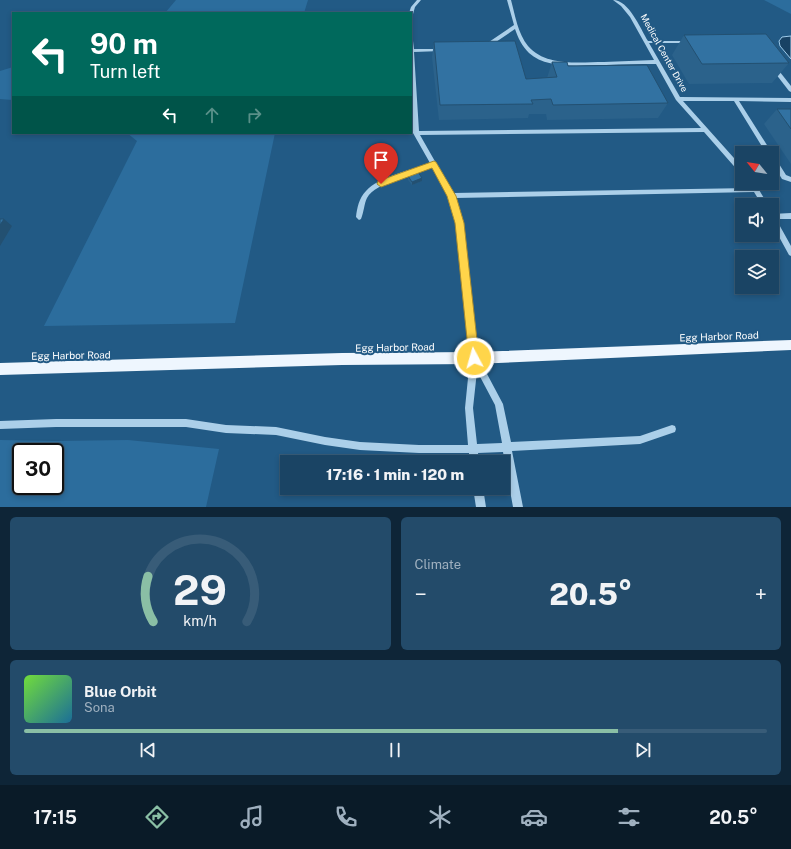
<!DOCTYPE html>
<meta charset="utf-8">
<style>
body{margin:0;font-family:"Public Sans",sans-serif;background:#234b6a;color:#f1f3f6;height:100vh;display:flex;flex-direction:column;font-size:15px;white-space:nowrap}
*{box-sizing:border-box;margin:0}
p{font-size:13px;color:#9fb0bf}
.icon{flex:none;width:22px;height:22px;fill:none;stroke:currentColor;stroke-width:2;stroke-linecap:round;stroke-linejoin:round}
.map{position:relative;height:507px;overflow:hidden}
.side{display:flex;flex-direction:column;gap:10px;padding:10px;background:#0e2537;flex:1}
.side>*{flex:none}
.hud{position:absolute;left:12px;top:12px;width:400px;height:122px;border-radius:0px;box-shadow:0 2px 6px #0003,0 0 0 1px #385c78;background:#00695c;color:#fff;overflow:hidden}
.needle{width:26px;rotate:300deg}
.controls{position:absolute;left:735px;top:146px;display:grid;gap:8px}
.controls a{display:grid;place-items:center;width:44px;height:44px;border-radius:0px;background:#1a4464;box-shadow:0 2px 6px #0003,0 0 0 1px #385c78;font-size:20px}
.speed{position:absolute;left:12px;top:443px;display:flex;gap:8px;font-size:20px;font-weight:700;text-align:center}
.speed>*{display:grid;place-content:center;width:52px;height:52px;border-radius:50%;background:#1a4464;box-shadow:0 2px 6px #0003,0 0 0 1px #385c78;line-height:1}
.speed .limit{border:2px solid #111;border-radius:6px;background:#fff;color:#111}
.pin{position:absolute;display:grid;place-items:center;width:34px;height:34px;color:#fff;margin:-41px -17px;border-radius:50% 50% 50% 0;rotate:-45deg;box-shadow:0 0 4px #0007}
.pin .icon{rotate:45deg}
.me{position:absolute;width:44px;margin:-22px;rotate:354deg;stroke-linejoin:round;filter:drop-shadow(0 0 3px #0008)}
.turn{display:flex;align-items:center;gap:14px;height:84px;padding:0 12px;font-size:18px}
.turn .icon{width:52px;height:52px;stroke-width:2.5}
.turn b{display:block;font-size:28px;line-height:34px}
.lanes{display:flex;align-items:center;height:38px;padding:0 12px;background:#0003;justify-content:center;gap:20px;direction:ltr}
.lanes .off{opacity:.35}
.big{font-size:30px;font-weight:800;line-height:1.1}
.side .card{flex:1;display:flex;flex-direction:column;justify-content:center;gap:6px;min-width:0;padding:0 14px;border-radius:6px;background:#234b6a}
.side .dial{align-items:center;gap:0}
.dial svg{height:104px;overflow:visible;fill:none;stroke:#385c78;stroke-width:7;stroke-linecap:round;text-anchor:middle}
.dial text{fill:#f1f3f6;stroke:none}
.song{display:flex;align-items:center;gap:12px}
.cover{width:48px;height:48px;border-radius:6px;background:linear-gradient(135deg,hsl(100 70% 55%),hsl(200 70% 35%))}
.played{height:4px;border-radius:2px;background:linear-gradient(90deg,#8abfa5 80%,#385c78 80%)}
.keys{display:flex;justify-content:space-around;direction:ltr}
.heat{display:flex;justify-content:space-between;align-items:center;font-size:22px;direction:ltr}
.side .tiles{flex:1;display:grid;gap:10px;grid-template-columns:1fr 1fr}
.card:last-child{grid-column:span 2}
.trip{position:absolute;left:280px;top:455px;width:230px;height:40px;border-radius:0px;background:#1a4464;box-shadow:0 2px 6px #0003,0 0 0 1px #385c78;font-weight:800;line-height:40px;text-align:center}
.dock{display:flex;height:64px;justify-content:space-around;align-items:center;background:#0a1b28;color:#9fb0bf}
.dock .icon{width:28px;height:28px}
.dock .current{color:#8abfa5}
.dock b{font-size:18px;color:#f1f3f6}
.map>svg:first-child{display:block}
.green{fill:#2c6d9d;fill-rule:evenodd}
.water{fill:#184264;stroke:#9fcbea}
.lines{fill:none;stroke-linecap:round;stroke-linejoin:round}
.minor{fill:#abcfe9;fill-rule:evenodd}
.major{fill:#eef6fe;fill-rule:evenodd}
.wall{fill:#2b628b}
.shaded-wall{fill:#235071}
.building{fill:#3272a2;stroke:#235071}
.route{fill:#ffd54a;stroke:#a68a30}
.labels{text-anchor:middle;stroke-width:4;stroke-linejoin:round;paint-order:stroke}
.far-street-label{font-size:9px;fill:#fff;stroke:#225a85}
.street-label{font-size:10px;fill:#fff;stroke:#225a85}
</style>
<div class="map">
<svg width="791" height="507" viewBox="0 0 791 507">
<rect width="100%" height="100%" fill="#225a85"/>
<g class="green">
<path d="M 176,0 L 308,0 L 304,13 L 165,13 Z"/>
<path d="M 764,0 L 791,0 L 791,14 Z"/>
<path d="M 13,67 L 13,100 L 0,99 L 0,71 Z"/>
<path d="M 127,133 L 275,133 L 235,323 L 44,326 L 137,141 Z"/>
<path d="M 0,440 L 56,441 L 128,440 L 219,449 L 206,507 L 0,507 ZM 21,452 L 55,452 L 55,486 L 21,486 Z"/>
</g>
<path class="water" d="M 791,36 L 791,59 L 780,46 L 779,41 L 782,37 Z"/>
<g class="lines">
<g class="minor">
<path d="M 417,0 L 421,0 L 415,7 L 413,14 L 411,14 L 411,13 L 409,13 L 411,7 Z"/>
<path d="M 507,0 L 511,0 C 515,15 518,34 528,46 C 546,67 580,62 604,62 C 621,61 637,61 654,60 L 630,17 L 621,6 L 613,0 C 629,0 640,28 648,41 L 689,41 L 691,42 L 689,43 L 649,43 L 680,97 L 791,98 L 791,102 L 739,101 L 772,153 L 766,153 L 734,101 L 683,101 L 742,167 L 742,173 L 740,173 L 704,132 L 420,135 L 453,193 L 751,188 L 749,183 L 755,183 L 768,205 L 762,205 L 754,192 L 455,198 L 463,223 L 478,357 L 503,404 L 511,442 L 640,436 L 672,425 L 675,426 L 676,429 L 675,432 L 640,444 L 512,451 L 523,507 L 513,507 L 503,452 L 478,453 L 479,462 L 469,462 L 469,453 L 419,453 L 360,450 L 325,445 L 276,435 L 226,433 L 186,427 L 56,427 L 0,429 L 0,421 L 56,419 L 186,419 L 226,425 L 276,427 L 325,437 L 360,442 L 419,445 L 468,445 L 465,408 L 470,358 L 457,223 L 448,196 L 432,167 C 415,174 376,182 367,198 C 364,204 364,212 361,219 L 359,220 L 356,217 C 357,208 359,198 366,191 C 378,177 412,170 430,163 L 413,133 L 411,90 L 411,40 L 413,41 L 414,49 L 441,49 L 443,50 L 441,51 L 414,52 L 419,131 L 701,128 L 676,100 L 656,64 C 639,64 623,64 606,65 C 583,65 547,70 529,53 C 522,46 518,38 515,29 L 487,48 L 483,48 L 483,46 L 514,25 ZM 477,371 L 495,405 L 502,443 L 477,444 L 473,408 Z"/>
<path d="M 774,66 L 776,67 L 791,86 L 791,92 L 789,91 L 772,69 L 772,67 Z"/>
<path d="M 772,156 L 774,156 L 786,175 L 791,177 L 791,182 L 782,179 L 772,163 Z"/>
<path d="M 791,213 L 791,219 L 776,219 L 791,246 L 791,256 L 789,255 L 772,224 L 772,214 Z"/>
<path d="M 473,488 L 483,488 L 486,507 L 476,507 Z"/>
</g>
<path class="major" d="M 791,340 L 791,350 L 474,364 L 342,365 L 0,375 L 0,363 L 342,353 L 474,352 Z"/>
</g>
<g class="wall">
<path d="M 684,35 L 789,63 L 772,83 L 689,84 L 672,55 Z"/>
<path d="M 434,42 L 526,79 L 547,78 L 552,62 L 568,66 L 668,103 L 658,118 L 547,120 L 546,114 L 529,114 L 528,118 L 439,120 L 432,57 Z"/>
<path d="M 777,109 L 791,109 L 791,164 L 764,124 Z"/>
<path d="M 408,176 L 422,181 L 412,185 L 408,180 Z"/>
</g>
<g class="shaded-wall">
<path d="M 422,178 L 422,181 L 412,185 L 412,182 Z"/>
<path d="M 4,219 L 12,226 L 0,246 L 0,225 Z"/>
</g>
<g class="building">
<path d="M 766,34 L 789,63 L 702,64 L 684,35 Z"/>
<path d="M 515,41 L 526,79 L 557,77 L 552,62 L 567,62 L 568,66 L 647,65 L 668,103 L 553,105 L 551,99 L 531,100 L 533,104 L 440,105 L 434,42 Z"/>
<path d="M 777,109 L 791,109 L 791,129 Z"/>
<path d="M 418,172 L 422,178 L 412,182 L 408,176 Z"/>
<path d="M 0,219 L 4,219 L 0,225 Z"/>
</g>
<path class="route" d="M 434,161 L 436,162 L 456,196 L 464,223 L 479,358 L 478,362 L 474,363 L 470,362 L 469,358 L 455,223 L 447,196 L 432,168 L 381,187 L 377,184 L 378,181 Z"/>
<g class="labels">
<g class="far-street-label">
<text transform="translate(664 53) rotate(61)" y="3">Medical Center Drive</text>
</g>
<g class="street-label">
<text transform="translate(719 336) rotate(-2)" y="4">Egg Harbor Road</text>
<text transform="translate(395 347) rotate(-1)" y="4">Egg Harbor Road</text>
<text transform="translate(71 355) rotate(-1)" y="4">Egg Harbor Road</text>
</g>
</g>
</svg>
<div class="controls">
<a><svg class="needle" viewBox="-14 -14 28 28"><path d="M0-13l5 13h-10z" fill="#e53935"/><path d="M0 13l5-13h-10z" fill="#9fb0bf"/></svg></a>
<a><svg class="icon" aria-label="sound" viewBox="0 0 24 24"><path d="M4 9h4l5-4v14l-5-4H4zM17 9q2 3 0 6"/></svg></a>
<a><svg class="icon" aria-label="layers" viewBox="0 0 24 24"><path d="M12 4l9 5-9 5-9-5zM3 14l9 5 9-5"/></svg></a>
</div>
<div class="speed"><div class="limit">30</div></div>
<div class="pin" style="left:381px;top:184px;background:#d93025"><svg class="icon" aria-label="arrive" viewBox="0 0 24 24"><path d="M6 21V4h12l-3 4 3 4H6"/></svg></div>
<svg class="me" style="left:474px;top:358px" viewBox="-20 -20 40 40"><circle r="17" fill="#ffd54a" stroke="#fff" stroke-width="3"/><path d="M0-11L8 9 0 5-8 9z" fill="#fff"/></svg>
<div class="trip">17:16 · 1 min · 120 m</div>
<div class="hud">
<div class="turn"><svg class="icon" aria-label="left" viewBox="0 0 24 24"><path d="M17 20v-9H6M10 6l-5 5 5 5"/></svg><div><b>90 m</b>Turn left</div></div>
<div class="lanes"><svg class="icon" aria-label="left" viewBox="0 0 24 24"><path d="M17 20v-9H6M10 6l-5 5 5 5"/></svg><svg class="icon off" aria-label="ahead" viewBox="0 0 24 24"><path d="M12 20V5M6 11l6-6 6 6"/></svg><svg class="icon off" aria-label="right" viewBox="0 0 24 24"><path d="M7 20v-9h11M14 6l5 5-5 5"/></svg></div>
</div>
</div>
<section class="side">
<div class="tiles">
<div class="card dial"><svg viewBox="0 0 100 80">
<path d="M14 69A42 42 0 1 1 86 69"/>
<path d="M14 69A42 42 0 0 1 10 34" stroke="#8abfa5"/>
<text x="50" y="56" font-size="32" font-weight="700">29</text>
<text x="50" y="72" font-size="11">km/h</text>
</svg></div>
<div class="card"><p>Climate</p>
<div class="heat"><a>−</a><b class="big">20.5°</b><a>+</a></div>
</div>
<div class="card">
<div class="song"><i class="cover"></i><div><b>Blue Orbit</b><p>Sona</p></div></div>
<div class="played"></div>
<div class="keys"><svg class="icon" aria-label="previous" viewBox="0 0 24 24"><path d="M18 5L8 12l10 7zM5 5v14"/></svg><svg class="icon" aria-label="pause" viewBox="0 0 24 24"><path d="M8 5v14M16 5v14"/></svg><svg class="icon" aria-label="next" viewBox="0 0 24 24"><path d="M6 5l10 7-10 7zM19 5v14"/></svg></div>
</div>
</div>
</section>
<nav class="dock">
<b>17:15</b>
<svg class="icon current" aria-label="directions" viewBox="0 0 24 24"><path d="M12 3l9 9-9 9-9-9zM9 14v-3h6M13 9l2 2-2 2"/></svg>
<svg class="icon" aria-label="music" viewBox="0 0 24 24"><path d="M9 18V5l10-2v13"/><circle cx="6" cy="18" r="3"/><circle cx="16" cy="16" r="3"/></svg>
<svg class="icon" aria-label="phone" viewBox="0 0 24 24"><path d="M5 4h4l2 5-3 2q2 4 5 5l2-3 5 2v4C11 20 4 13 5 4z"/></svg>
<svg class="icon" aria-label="climate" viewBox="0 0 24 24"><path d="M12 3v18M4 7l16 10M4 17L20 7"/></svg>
<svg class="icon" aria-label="car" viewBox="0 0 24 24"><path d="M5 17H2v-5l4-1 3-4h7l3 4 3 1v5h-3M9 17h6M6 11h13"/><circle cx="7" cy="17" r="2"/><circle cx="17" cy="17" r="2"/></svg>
<svg class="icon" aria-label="filters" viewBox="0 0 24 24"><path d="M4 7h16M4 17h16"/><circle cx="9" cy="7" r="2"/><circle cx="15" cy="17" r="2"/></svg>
<b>20.5°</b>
</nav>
